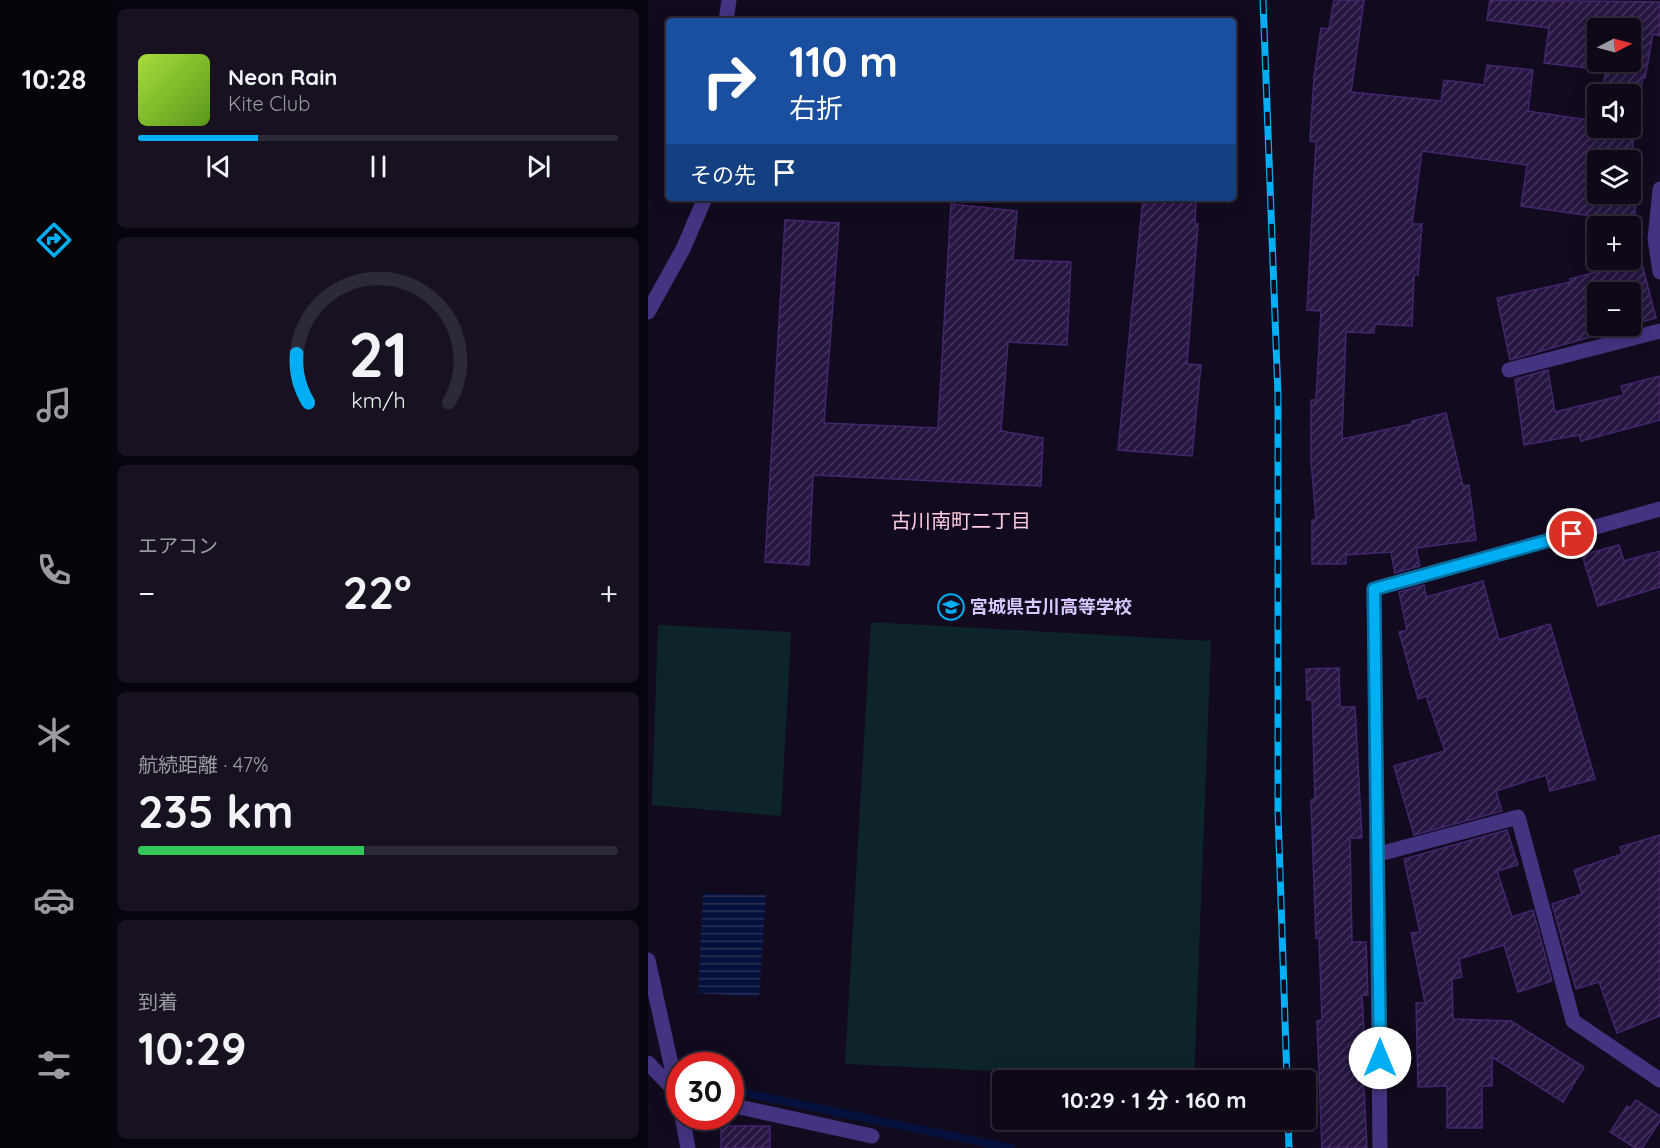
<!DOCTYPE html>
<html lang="ja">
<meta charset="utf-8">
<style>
body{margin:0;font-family:Quicksand,"Noto Sans JP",sans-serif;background:#171120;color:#f1f3f6;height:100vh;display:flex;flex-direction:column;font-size:22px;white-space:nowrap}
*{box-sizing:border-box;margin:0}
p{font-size:20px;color:#9b9aa1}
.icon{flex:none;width:33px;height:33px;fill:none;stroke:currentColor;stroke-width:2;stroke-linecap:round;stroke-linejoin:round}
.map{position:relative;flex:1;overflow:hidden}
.details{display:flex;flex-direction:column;gap:9px;padding:9px;background:#08040d;width:540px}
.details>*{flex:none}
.top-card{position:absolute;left:18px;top:18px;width:570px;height:183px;border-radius:6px;box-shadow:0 3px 15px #0003,0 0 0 2px #2e2936;background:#1a4fa0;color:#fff;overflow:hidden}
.needle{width:39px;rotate:84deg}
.buttons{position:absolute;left:939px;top:18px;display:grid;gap:12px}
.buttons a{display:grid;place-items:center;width:54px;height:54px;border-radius:6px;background:#0e0817;box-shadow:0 3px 15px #0003,0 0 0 2px #2e2936;font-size:30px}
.speed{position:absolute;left:18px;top:1052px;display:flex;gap:12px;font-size:30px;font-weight:700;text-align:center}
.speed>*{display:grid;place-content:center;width:78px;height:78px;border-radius:50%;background:#0e0817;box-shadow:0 3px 15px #0003,0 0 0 2px #2e2936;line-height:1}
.speed .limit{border:9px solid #d22;background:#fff;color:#111}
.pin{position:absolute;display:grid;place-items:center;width:51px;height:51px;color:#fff;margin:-26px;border:3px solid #fff;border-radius:50%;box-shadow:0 2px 6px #0007}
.me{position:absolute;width:66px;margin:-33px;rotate:0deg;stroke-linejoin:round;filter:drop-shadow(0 0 4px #0008)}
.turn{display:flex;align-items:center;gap:21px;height:126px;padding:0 24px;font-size:27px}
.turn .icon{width:78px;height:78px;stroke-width:2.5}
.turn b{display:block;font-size:42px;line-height:51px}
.then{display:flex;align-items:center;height:57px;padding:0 24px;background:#0003;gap:12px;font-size:22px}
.big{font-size:45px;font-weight:700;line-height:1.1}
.details .card{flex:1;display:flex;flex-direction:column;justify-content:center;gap:9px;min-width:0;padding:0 21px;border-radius:9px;background:#171120}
.details .dial{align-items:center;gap:0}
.dial svg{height:156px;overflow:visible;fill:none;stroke:#2e2936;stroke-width:7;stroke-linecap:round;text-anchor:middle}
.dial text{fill:#f1f3f6;stroke:none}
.song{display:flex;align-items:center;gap:18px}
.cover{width:72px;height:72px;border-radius:9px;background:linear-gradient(135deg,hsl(80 70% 55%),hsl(90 70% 35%))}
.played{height:6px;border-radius:3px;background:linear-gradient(90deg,#00aef3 25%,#2e2936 25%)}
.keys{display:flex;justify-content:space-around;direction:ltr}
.heat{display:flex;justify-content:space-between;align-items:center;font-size:33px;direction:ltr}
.charge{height:9px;border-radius:4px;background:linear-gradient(90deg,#34c759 47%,#2e2936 0)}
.trip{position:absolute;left:344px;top:1070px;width:324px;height:60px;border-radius:6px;background:#0e0817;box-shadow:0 3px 15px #0003,0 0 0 2px #2e2936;font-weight:700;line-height:60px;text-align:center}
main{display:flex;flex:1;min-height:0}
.tabs{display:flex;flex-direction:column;width:108px;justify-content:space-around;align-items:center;background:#060309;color:#9b9aa1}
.tabs .icon{width:42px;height:42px}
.tabs .current{color:#00aef3}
.tabs b{font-size:27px;color:#f1f3f6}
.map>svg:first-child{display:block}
.pitch{fill:#0d2529}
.water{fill:url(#water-rules)}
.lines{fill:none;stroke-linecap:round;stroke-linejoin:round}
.stream{stroke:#06103c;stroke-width:8}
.building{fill:url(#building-hatch);stroke:#42266e;stroke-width:1.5;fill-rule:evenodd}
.minor{stroke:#443381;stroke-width:15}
.rail-casing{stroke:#00aef3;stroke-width:7}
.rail{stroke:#120b1f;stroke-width:4.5;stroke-dasharray:14;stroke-linecap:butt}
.route-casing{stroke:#00719e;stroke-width:15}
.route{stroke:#00aef3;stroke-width:10}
.labels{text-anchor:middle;stroke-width:6;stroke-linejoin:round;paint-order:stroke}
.poi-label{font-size:18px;font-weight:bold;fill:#d9c8ff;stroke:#120b1f;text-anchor:start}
.neighbourhood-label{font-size:20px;fill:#ffcae2;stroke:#120b1f}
</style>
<main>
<nav class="tabs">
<b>10:28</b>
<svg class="icon current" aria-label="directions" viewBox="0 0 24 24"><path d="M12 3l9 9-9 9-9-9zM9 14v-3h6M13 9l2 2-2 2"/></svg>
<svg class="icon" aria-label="music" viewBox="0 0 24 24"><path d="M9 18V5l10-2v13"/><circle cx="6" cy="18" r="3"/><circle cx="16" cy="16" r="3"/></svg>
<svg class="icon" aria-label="phone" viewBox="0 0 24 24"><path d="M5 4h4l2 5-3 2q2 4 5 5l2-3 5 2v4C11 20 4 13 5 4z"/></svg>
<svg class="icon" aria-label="climate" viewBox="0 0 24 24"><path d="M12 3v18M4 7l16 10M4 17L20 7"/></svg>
<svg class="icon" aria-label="car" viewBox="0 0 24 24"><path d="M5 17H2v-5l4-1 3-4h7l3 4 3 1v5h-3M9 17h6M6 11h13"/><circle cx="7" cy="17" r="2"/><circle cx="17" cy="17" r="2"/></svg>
<svg class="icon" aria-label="filters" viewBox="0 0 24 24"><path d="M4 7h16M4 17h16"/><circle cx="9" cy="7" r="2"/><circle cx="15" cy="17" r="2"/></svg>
</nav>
<section class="details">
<div class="card">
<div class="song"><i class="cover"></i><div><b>Neon Rain</b><p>Kite Club</p></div></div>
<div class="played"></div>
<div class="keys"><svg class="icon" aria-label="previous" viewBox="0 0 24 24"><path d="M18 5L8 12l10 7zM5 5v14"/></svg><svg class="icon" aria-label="pause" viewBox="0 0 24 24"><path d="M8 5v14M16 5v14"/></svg><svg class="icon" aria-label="next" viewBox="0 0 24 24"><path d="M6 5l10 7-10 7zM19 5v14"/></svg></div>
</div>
<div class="card dial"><svg viewBox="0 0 100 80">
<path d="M14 69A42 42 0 1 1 86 69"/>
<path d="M14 69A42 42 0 0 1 8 44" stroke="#00aef3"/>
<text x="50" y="56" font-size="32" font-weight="700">21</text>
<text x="50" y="72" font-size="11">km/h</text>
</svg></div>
<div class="card"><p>エアコン</p>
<div class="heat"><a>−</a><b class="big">22°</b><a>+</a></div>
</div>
<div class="card"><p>航続距離 · 47%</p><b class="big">235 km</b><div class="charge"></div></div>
<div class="card"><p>到着</p><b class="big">10:29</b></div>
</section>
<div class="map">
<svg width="1012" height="1148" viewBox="0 0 1012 1148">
<defs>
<pattern id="water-rules" width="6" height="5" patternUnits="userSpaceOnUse" patternTransform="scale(1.5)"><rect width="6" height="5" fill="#06103c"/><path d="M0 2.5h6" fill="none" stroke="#2a3159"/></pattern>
<pattern id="building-hatch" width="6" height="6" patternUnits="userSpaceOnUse" patternTransform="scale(1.5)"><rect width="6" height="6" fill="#261641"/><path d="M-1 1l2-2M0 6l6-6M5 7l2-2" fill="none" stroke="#45365e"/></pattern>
</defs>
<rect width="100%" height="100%" fill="#120b1f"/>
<g class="pitch">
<path d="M 223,622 L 563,641 L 546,1080 L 197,1064 Z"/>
<path d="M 10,625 L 143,632 L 133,816 L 4,805 Z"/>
</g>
<path class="water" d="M 55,893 L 118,895 L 111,997 L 50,993 Z"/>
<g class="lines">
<path class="stream" d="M 82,1090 L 363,1148"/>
</g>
<g class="building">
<path d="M 686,0 L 716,0 L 703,92 L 793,101 L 796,80 L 836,85 L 839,65 L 885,70 L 880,111 L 947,121 L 950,111 L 950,128 L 982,128 L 982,94 L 953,94 L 958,70 L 896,63 L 901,28 L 839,20 L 842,0 L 1012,2 L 1012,36 L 1005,34 L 997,78 L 995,78 L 983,131 L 987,132 L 982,160 L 950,160 L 950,194 L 989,192 L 986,222 L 873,206 L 879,165 L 774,151 L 764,224 L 774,224 L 770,275 L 766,275 L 764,326 L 727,324 L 726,333 L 698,332 L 694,439 L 764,424 L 764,421 L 798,413 L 815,486 L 821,485 L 828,540 L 768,548 L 772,566 L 747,573 L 743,552 L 698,555 L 698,564 L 664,564 L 664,520 L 668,520 L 663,460 L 663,400 L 668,400 L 673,311 L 659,310 L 668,142 L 662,141 L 666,77 L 673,28 L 681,29 ZM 950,28 L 982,28 L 982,62 L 950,62 Z"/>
<path d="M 495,198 L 548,198 L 547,224 L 550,224 L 539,364 L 553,365 L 544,456 L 470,450 Z"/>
<path d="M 303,204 L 369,211 L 365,260 L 423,262 L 419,345 L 360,342 L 353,431 L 395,438 L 393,486 L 165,475 L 161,565 L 117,562 L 137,220 L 191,223 L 176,423 L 290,428 Z"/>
<path d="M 993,260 L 1008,318 L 982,325 L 982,292 L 950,292 L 950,326 L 981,326 L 862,360 L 849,298 L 923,282 L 922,279 Z"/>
<path d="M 900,370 L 907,412 L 976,395 L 973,386 L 1012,376 L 1012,420 L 933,441 L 931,435 L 876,445 L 867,379 Z"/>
<path d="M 971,545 L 976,561 L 1012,551 L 1012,587 L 950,606 L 934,555 Z"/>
<path d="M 835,581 L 851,640 L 902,624 L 947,779 L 902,791 L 898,775 L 848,791 L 854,811 L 766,835 L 746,766 L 797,751 L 778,696 L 770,699 L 751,632 L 759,630 L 751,592 L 776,585 L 778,597 Z"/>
<path d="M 691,668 L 692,707 L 707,707 L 714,838 L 702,838 L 704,942 L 718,942 L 720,995 L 714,995 L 717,1051 L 714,1051 L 719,1148 L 674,1148 L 673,1125 L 669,1021 L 674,1020 L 671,938 L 668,938 L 663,800 L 667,799 L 664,700 L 659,700 L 658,669 Z"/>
<path d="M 859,830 L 870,865 L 849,871 L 864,917 L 885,910 L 904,981 L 870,992 L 856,945 L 811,959 L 814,977 L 804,979 L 805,1019 L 863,1021 L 936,1067 L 915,1102 L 844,1057 L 844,1086 L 834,1086 L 834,1128 L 799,1128 L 799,1086 L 770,1087 L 768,1003 L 777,1003 L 763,933 L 772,932 L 756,859 Z"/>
<path d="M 1012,835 L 1012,1016 L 969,1033 L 951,982 L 928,989 L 904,904 L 934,894 L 926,870 L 974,854 L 972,847 Z"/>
<path d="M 988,1100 L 1012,1116 L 1012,1121 L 994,1148 L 987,1148 L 962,1132 L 979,1106 L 982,1108 Z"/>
<rect x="73" y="1126" width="49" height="22"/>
</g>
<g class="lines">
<g class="minor">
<path d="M 78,21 L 81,0"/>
<path d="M 1012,189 L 1007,239 L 1012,272"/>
<path d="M 0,312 L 35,249 L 57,198"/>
<path d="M 861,370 L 1012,331"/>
<path d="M 731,854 L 870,817 L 925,1021 L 1012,1080"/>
<path d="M 0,960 L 32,1105"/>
<path d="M 0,1063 L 29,1093"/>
<path d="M 82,1105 L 224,1136"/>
<path d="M 34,1116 L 40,1148"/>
<path d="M 732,1148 L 726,589 L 1012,509"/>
</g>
<g class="rail-casing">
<g id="rail">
<path d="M 615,0 L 630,396 L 630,812 L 639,1080"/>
<path d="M 640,1119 L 641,1148"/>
</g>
</g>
<use href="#rail" class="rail"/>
</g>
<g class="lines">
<g class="route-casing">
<path id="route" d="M 732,1058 L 726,589 L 924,534"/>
</g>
<use href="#route" class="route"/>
</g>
<defs>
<g id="school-ring" transform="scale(1.35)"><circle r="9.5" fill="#120b1f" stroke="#00aef3" stroke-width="1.5"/><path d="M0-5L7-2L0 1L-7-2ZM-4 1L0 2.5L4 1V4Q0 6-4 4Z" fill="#00aef3"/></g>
</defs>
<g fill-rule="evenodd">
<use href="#school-ring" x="303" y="607"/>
</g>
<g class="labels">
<g class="poi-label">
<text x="322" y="613">宮城県古川高等学校</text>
</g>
<g class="neighbourhood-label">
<text x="313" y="528">古川南町二丁目</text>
</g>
</g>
</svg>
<div class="buttons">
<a><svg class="needle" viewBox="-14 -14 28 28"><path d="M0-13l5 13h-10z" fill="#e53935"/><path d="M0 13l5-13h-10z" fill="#9b9aa1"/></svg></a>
<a><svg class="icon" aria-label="sound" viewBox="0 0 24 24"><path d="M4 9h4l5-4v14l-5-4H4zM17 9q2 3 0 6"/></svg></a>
<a><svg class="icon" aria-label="layers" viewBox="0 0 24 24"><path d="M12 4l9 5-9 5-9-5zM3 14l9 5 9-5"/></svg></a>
<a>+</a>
<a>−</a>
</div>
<div class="speed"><div class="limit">30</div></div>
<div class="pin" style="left:924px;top:534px;background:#d93025"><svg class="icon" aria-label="arrive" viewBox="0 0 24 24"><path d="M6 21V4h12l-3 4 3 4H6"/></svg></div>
<svg class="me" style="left:732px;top:1058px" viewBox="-20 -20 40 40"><circle r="19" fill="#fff"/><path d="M0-13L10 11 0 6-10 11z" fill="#00aef3"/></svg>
<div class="trip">10:29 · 1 分 · 160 m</div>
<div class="top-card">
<div class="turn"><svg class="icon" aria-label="right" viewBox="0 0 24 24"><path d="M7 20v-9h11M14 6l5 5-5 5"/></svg><div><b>110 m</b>右折</div></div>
<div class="then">その先<svg class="icon" aria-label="arrive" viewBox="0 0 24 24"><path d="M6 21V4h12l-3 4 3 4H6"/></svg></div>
</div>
</div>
</main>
